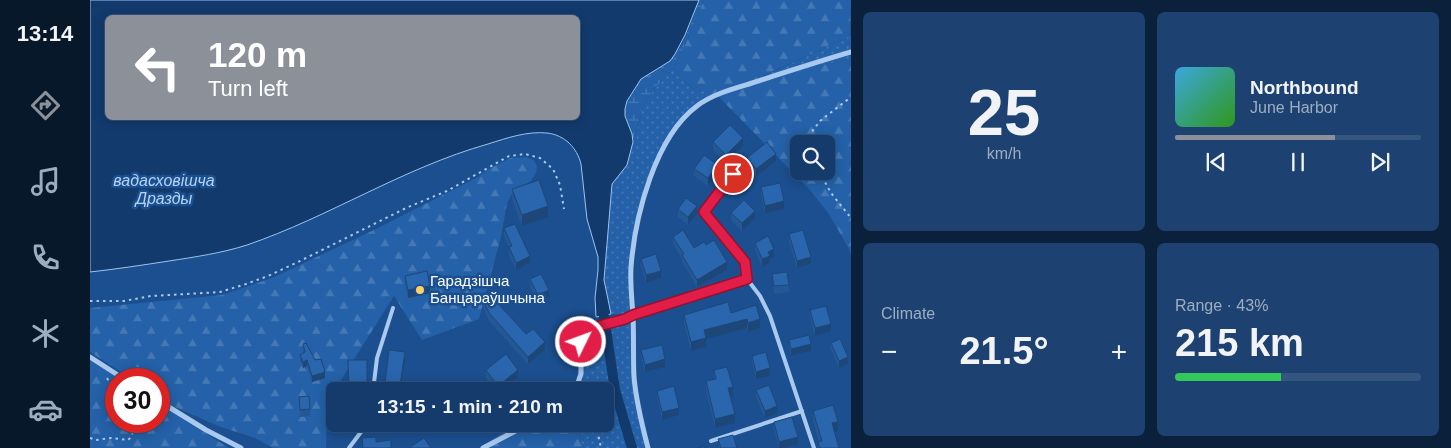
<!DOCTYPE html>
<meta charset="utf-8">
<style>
body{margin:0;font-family:Arial,sans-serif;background:#1d4271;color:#f1f3f6;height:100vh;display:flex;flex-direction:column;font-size:19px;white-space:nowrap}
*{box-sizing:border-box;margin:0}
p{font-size:16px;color:#9dadc1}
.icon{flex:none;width:28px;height:28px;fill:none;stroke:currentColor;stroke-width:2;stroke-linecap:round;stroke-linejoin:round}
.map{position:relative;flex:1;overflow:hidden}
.details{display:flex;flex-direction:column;gap:12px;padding:12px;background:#0b203b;width:600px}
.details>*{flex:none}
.top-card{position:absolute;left:15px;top:15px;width:475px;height:105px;border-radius:8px;box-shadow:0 2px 12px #0003,0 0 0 1px #33557e;background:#8c9099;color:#fff;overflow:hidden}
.buttons{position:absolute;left:700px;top:135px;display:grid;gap:10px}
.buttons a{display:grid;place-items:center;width:45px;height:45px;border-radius:8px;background:#143b6b;box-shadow:0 2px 12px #0003,0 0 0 1px #33557e;font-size:25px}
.speed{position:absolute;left:15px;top:368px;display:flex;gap:10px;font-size:25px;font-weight:700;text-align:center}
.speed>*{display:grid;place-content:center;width:65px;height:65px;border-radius:50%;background:#143b6b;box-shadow:0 2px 12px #0003,0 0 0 1px #33557e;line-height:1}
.speed .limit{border:8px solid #d22;background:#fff;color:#111}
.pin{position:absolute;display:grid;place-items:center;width:42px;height:42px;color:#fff;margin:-21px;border:2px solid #fff;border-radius:50%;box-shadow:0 1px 5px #0007}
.me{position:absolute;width:55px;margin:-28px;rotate:48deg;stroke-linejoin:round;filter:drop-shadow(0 0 4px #0008)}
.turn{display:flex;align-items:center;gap:18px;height:105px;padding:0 20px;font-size:22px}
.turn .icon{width:65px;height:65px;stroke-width:2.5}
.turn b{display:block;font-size:35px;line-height:42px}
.big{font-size:38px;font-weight:700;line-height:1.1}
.details .widget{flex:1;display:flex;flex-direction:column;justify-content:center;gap:8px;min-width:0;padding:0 18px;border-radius:8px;background:#1d4271}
.details .dial{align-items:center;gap:0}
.dial b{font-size:65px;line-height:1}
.song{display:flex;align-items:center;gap:15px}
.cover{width:60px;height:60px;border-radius:8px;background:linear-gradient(135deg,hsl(200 70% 55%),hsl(110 70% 35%))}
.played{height:5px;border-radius:2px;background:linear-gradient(90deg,#8c9099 65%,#33557e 65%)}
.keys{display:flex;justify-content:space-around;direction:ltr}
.heat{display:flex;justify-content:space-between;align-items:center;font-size:28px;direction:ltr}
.charge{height:8px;border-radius:4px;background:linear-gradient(90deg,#34c759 43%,#33557e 0)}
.details .tiles{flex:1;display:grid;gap:12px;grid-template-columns:repeat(2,1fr)}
.trip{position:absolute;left:236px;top:382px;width:288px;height:50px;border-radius:8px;background:#143b6b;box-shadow:0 2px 12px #0003,0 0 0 1px #33557e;font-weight:700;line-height:50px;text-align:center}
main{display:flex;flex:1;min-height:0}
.dock{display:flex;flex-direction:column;width:90px;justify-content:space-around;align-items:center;background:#08182b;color:#9dadc1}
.dock .icon{width:35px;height:35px}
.dock .selected{color:#8c9099}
.dock b{font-size:22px;color:#f1f3f6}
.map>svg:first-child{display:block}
.grass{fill:url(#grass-dots)}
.forest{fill:url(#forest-firs);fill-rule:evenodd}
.wetland{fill:url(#wetland-marsh)}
.water{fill:#123a6d;stroke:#9cc4f0;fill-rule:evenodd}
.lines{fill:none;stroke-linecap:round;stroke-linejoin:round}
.canal{stroke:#123a6d;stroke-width:10}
.path{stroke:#a9c9ee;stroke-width:2;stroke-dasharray:2.5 4;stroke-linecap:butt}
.service{stroke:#a9c9ee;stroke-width:4}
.minor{stroke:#a9c9ee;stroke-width:5}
.wall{fill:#245895}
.shaded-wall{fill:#1d4779}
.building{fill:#2a66ad;stroke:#1d4779}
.route-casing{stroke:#92132f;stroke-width:12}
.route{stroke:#e11d48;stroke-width:9}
.poi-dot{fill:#ffd166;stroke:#1b4f8f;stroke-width:2}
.labels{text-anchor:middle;stroke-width:5;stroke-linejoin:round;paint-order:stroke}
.poi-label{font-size:15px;fill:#fff;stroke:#1b4f8f;text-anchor:start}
.water-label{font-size:16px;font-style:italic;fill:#b5d3f5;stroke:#1b4f8f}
</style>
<main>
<nav class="dock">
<b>13:14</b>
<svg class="icon selected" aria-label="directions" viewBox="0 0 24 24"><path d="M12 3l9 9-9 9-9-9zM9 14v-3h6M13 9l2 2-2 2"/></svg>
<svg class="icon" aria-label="music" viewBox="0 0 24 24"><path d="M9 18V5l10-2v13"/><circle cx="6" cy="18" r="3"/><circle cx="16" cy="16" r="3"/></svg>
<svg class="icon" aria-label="phone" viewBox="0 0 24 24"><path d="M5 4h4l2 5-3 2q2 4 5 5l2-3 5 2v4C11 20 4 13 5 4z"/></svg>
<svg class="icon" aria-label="climate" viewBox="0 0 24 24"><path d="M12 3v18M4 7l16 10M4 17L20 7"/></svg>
<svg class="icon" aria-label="car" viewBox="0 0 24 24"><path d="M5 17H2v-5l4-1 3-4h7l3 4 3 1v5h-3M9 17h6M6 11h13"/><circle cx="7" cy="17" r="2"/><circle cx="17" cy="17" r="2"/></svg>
</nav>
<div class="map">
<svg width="761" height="448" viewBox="0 0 761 448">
<defs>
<pattern id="grass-dots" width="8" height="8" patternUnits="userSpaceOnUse" patternTransform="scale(1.25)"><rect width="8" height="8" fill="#2461a8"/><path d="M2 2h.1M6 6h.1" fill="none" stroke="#4579b5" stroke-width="1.8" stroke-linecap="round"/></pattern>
<pattern id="forest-firs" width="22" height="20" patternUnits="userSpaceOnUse" patternTransform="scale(1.25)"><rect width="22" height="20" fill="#2461a8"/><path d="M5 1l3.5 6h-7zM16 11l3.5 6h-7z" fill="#4579b5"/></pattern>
<pattern id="wetland-marsh" width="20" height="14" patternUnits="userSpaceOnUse" patternTransform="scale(1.25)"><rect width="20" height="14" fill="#2461a8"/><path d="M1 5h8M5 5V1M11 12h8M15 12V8" fill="none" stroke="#4579b5"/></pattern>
</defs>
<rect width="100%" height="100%" fill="#1b4f8f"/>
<g class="grass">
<path d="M 761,34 L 761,58 L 650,87 L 760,36 Z"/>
<path d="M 583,69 L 602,88 L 627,95 L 594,117 L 570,153 L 552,205 L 541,268 L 544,377 L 558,448 L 494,448 L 490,440 L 487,424 L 515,424 L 515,391 L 483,391 C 490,375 489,358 489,341 L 503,328 L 541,315 L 521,314 L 514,280 L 522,184 L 537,165 L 553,108 L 564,89 Z"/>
</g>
<g class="forest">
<path d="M 614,0 L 761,0 L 760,36 L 653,85 L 761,58 L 761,256 L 759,249 L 739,214 L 720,190 L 627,95 L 602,88 L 583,69 L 595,45 ZM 709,144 L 736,144 L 736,171 L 709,171 Z"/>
<path d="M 436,157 L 444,160 L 447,167 L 446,173 L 441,181 L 423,192 L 417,203 L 411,237 L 389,319 L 332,340 L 304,296 L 237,402 L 236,448 L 183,448 L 165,438 L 128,426 L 83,406 L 69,397 L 69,379 L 42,379 L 0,352 L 0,308 L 132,295 L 182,278 L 286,229 L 388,177 L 397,170 L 420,158 Z"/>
<path d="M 0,360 L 29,379 L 26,379 L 26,421 L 69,421 L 69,404 L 139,448 L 0,448 Z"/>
<path d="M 427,424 L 487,424 L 490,440 L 494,448 L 389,448 Z"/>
</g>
<path class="wetland" d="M 609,0 L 614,0 L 595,45 L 583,69 L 564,89 L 553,108 L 543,142 C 542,130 534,119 535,108 C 536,95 547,81 558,74 C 568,67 578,63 586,53 C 597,38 602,18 609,0 Z"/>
<path class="water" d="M 0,0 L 609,0 L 595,35 L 585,54 L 580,61 L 551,79 L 537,101 L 535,109 L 535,116 L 542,134 L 543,142 L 537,165 L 522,184 L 514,280 L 521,314 L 506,317 L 505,298 L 508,270 L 508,257 L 497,219 L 491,164 C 487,148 475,135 457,133 C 437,131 417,138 398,144 C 313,168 239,217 157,245 C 132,253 105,257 79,261 C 53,265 27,269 0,272 ZM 18,18 L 488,18 L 488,118 L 18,118 Z"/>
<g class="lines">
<path class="canal" d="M 514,316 L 525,390 L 542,448"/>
<g class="path">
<path d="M 720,144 L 721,133 L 730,121 L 761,97"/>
<path d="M 729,171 L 741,193 L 761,218"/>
<path d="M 0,301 L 34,301 L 61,296 L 130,292 L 156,284 L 178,276 L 206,263 L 316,208 L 357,191 L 419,156 L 435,154 L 450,158 L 463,169 L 470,185 L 474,209"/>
<path d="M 17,378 L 26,393"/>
<path d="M 495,386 L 496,391"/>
<path d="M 506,424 L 511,448"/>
<path d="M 0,438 L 6,440 L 21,438 L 38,440 C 44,435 43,429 42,421"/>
</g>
<g class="service">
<path d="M 643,174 L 614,212 L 655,262 L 657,279 L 670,296 L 680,316 L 724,448"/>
<path d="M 543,315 L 657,279"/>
<path d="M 283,391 L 287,358 L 303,308"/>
<path d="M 621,441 L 712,411"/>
<path d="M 259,448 L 277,424"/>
</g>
<g class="minor">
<path d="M 0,357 L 34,379"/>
<path d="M 485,391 L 491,374 L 491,342 L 497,334 L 503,328 L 535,319 L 543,315"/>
<path d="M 69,401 L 116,430 L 151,448"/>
<path d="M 393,448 L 439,424"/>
<path d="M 558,448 C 552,425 546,401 544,377 C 543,357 544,337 543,316 C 542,300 540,284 541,267 C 545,216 565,137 607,106 C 621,95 642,89 659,84 C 693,73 727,62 761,52"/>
</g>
</g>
<g class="wall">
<path d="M 623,142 L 653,146 L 636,163 L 623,150 Z"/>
<path d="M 657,158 L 686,161 L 666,177 L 657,165 Z"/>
<path d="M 604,169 L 628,172 L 618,186 L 604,176 Z"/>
<path d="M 671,187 L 694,209 L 675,213 L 671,195 Z"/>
<path d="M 422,189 L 458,217 L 432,226 L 422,200 Z"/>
<path d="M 588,209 L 607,214 L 598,225 L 588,217 Z"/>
<path d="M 641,213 L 665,218 L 652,231 L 641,220 Z"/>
<path d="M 414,228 L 440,263 L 426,270 L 419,255 L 419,247 L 414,236 Z"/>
<path d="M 699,234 L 721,264 L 707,268 L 699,242 Z"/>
<path d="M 583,237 L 604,248 L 616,245 L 637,270 L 607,287 L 592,262 L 592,259 L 583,244 Z"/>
<path d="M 665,243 L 684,257 L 680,259 L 680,263 L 672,267 L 665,250 Z"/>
<path d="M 551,259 L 571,278 L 556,283 L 551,266 Z"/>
<path d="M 682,274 L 699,285 L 699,292 L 684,294 Z"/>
<path d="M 315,276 L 340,293 L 318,298 L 315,284 Z"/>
<path d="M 440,279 L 459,297 L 448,302 L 440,287 Z"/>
<path d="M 392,299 L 411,307 L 436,334 L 455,350 L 438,364 L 400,322 L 392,306 Z"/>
<path d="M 666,305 L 670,328 L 658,332 L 657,328 L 616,339 L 616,347 L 601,351 L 594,324 L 594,315 L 641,313 Z"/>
<path d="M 720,310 L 741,331 L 725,336 L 720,318 Z"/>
<path d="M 699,340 L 721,351 L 701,356 L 699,347 Z"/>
<path d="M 741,343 L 758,364 L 749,368 L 741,350 Z"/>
<path d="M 213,344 L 235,378 L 222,382 L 217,366 L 213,368 L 210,361 L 210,355 L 213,353 Z"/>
<path d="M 551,350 L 575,367 L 555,372 L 551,357 Z"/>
<path d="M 662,356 L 680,376 L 666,379 L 662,363 Z"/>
<path d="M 315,363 L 311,391 L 295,391 L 295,383 Z"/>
<path d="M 396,370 L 428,377 L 410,391 L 406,391 L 396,378 Z"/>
<path d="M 624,370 L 643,396 L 640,397 L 645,423 L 625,428 L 616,391 L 616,381 L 624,379 Z"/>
<path d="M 666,390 L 687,413 L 675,418 L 666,397 Z"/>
<path d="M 567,391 L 589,415 L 572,420 L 567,398 Z"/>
<path d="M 209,397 L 220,409 L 220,416 L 210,417 Z"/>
<path d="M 723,411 L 748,431 L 744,432 L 749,448 L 728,448 L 728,442 L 729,442 L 723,420 Z"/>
<path d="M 684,422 L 708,444 L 695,448 L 689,448 L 684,430 Z"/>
<path d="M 372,424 L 388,424 L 379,432 Z"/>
<path d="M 628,439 L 647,448 L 629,448 Z"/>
</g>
<g class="shaded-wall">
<path d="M 653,138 L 653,146 L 636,163 L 636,155 Z"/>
<path d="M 686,154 L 686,161 L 666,177 L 666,169 Z"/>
<path d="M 628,165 L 628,172 L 618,186 L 618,178 Z"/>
<path d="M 694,201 L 694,209 L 675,213 L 675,206 Z"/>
<path d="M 458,206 L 458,217 L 432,226 L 432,215 Z"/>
<path d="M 607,206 L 607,214 L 598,225 L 598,217 Z"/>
<path d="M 665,211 L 665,218 L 652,231 L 652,223 Z"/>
<path d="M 684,249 L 684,257 L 680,259 L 680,263 L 672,267 L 672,259 L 678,252 Z"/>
<path d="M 440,256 L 440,263 L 426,270 L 426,263 Z"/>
<path d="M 721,257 L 721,264 L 707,268 L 707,261 Z"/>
<path d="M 637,262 L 637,270 L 607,287 L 607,280 Z"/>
<path d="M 571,271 L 571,278 L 556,283 L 556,275 Z"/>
<path d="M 340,286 L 340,293 L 318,298 L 318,290 Z"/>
<path d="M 459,290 L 459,297 L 448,302 L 448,295 Z"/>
<path d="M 657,319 L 657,328 L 616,339 L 616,347 L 601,351 L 601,342 L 614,330 Z"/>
<path d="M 670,319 L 670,328 L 658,332 L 658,323 Z"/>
<path d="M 741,324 L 741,331 L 725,336 L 725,328 Z"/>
<path d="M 455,342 L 455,350 L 438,364 L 438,357 Z"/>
<path d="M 721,344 L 721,351 L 701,356 L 701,349 Z"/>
<path d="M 315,352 L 315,363 L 310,391 L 310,385 Z"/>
<path d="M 758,357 L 758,364 L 749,368 L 749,361 Z"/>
<path d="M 575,359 L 575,367 L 555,372 L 555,365 Z"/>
<path d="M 217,360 L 217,366 L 213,368 L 213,362 Z"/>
<path d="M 680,368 L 680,376 L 666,379 L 666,372 Z"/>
<path d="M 428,370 L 428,377 L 410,391 L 408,391 L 408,386 Z"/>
<path d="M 235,372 L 235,378 L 222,382 L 222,376 Z"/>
<path d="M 643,387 L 643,396 L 638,397 L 638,388 Z"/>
<path d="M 687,406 L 687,413 L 675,418 L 675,411 Z"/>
<path d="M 589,408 L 589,415 L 572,420 L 572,412 Z"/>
<path d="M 645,414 L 645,423 L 625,428 L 625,419 Z"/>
<path d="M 748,422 L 748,431 L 742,433 L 742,423 Z"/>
<path d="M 379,424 L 388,424 L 379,432 Z"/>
<path d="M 708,437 L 708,444 L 695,448 L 689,448 L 689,442 Z"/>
</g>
<g class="building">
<path d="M 640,125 L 653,138 L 636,155 L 623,142 Z"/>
<path d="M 677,142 L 686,154 L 666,169 L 657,158 Z"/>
<path d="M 614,155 L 628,165 L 618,178 L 604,169 Z"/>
<path d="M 449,180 L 458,206 L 432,215 L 422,189 Z"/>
<path d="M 690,183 L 694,201 L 675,206 L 671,187 Z"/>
<path d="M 596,198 L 607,206 L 598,217 L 588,209 Z"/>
<path d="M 654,200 L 665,211 L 652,223 L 641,213 Z"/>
<path d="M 425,224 L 440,256 L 426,263 L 419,247 L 422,246 L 414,228 Z"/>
<path d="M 593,230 L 604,248 L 614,242 L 616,245 L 624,240 L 637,262 L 607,280 L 592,255 L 594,254 L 583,237 Z"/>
<path d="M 713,230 L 721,257 L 707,261 L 699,234 Z"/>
<path d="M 678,236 L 684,249 L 678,252 L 680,256 L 672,259 L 665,243 Z"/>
<path d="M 566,254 L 571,271 L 556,275 L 551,259 Z"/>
<path d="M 337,271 L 340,286 L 318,290 L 315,276 Z"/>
<path d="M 697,272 L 699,285 L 684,286 L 682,274 Z"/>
<path d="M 451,274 L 459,290 L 448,295 L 440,279 Z"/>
<path d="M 404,292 L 411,307 L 436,334 L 443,329 L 455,342 L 438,357 L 400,314 L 392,299 Z"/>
<path d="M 638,302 L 641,313 L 666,305 L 670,319 L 658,323 L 657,319 L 614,330 L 616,338 L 601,342 L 594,315 Z"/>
<path d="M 736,306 L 741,324 L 725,328 L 720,310 Z"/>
<path d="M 719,335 L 721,344 L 701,349 L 699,340 Z"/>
<path d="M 750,339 L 758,357 L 749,361 L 741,343 Z"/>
<path d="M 216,343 L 225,360 L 231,359 L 235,372 L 222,376 L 217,360 L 213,362 L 210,355 L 215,352 L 213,344 Z"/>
<path d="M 572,345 L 575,359 L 555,365 L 551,350 Z"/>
<path d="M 299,350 L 315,352 L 310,385 L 295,383 Z"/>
<path d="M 676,352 L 680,368 L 666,372 L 662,356 Z"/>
<path d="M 416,354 L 428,370 L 408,386 L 396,370 Z"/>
<path d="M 258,360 L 277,360 L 277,391 L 259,391 Z"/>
<path d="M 637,367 L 643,387 L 638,388 L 645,414 L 625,419 L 616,381 L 626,379 L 624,370 Z"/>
<path d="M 679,385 L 687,406 L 675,411 L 666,390 Z"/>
<path d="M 584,386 L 589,408 L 572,412 L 567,391 Z"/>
<path d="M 219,396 L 220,409 L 210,410 L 209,397 Z"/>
<path d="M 743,405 L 748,422 L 742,423 L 749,448 L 730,448 L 728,442 L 732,441 L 723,411 Z"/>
<path d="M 702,417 L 708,437 L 689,442 L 684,422 Z"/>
<path d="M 643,435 L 647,448 L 631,448 L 628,439 Z"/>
<path d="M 286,437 L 286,442 L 301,440 L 301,448 L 273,448 L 272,438 Z"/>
<path d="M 334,438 L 341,448 L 319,448 Z"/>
<path d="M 615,446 L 615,448 L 607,448 Z"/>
</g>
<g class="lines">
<g class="route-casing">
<path id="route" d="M 491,342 L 502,328 L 535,319 L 543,315 L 657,279 L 655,262 L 614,212 L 643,174"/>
</g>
<use href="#route" class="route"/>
</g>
<circle class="poi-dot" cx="330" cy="290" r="5"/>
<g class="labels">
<g class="poi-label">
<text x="340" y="286">Гарадзішча<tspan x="340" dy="17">Банцараўшчына</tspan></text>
</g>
<g class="water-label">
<text x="74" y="186">вадасховішча<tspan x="74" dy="18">Дразды</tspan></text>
</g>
</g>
</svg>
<div class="buttons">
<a><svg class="icon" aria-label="search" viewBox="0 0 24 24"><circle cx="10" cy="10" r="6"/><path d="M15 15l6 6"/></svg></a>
</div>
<div class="speed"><div class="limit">30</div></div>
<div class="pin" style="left:643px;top:174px;background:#d93025"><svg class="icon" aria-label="arrive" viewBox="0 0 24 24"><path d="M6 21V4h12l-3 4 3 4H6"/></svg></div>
<svg class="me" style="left:491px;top:342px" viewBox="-20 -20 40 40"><circle r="17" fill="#e11d48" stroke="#fff" stroke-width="3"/><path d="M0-11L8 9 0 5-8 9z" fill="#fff"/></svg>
<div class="trip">13:15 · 1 min · 210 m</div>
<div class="top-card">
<div class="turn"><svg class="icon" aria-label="left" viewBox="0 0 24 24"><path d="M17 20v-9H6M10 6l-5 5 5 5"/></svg><div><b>120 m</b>Turn left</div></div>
</div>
</div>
<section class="details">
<div class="tiles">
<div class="widget dial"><b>25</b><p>km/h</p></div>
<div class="widget">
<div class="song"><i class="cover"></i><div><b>Northbound</b><p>June Harbor</p></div></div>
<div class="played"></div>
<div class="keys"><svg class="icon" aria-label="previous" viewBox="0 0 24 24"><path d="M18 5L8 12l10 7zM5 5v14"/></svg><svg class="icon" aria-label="pause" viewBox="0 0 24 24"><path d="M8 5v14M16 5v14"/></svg><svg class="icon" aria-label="next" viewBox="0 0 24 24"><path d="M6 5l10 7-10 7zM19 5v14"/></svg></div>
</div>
<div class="widget"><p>Climate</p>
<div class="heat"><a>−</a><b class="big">21.5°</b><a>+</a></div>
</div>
<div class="widget"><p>Range · 43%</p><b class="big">215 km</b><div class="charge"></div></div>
</div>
</section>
</main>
